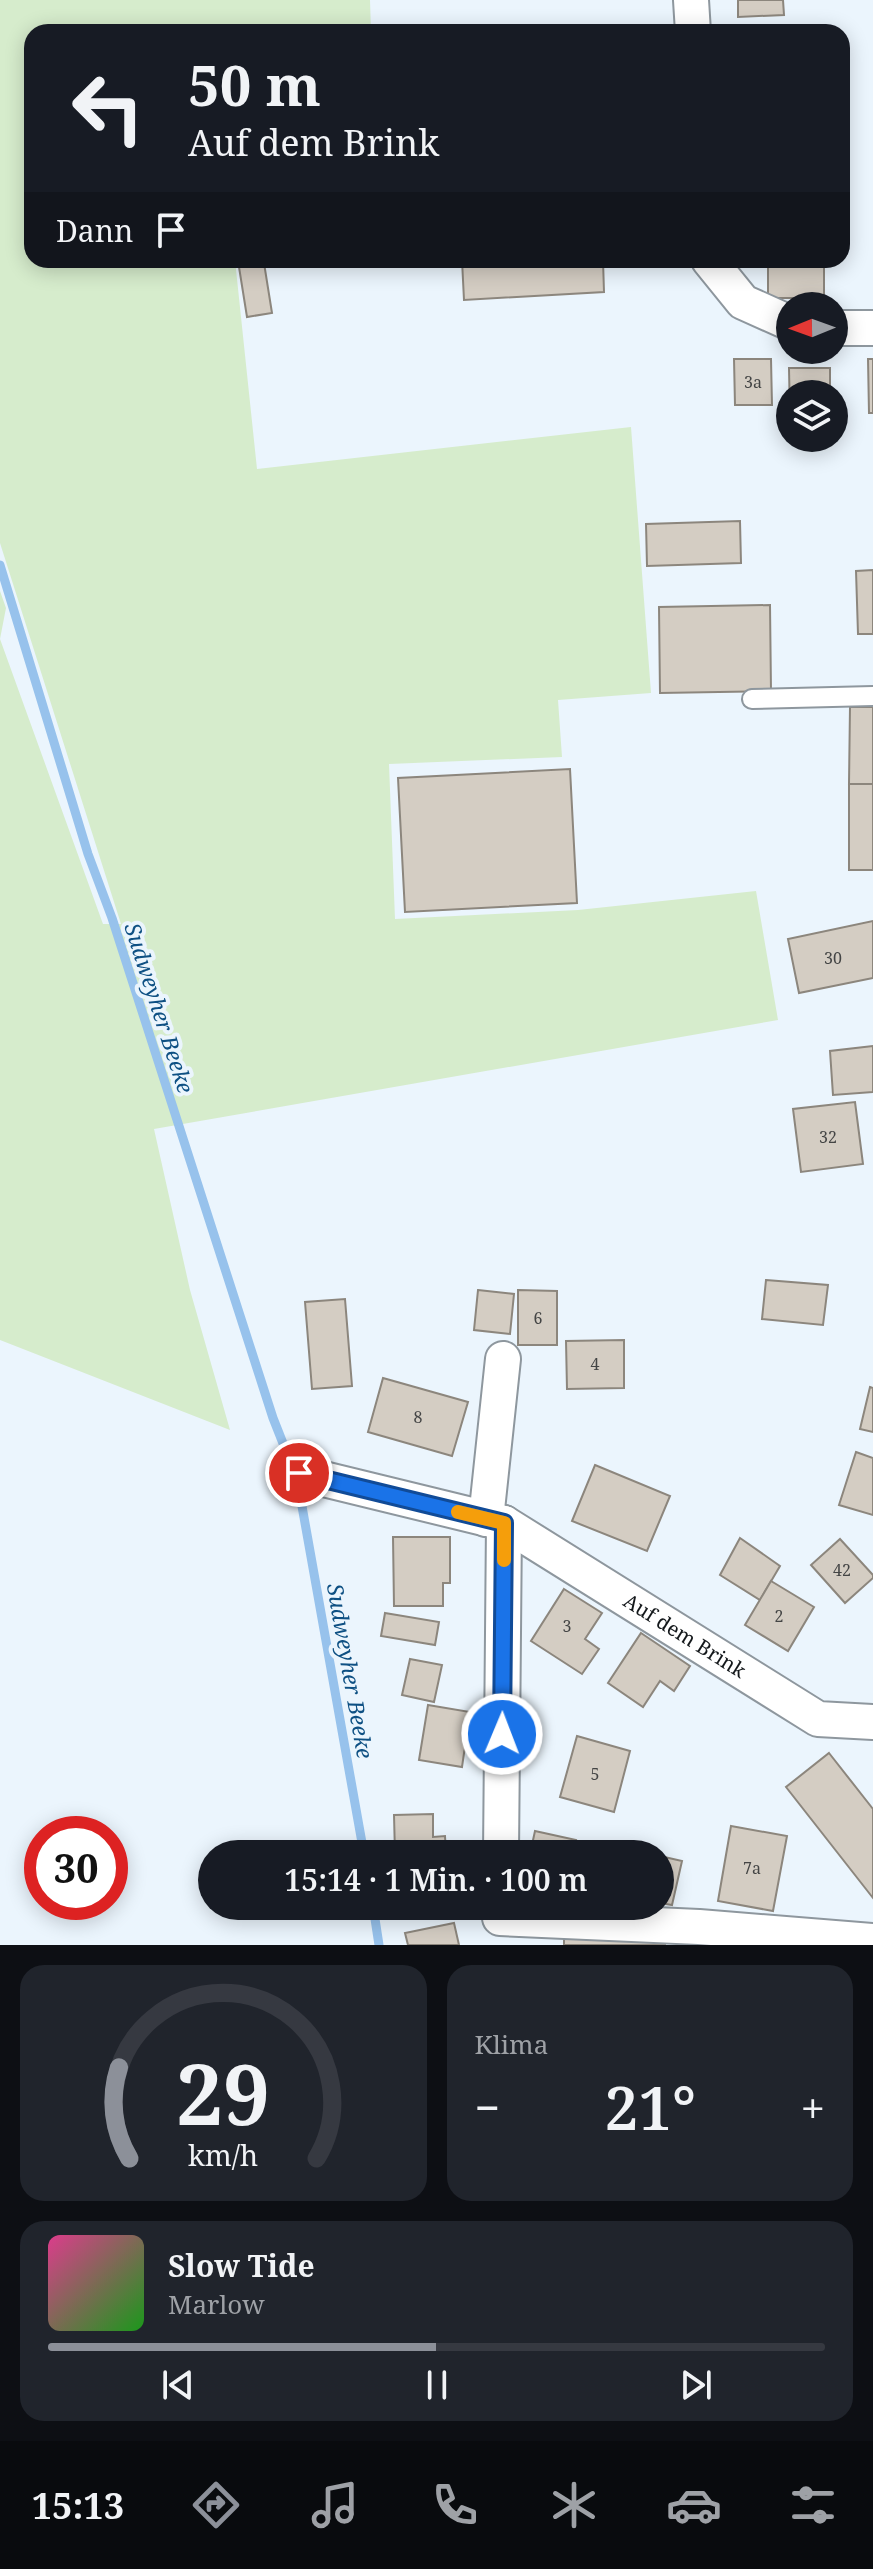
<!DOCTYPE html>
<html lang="de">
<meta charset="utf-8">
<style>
body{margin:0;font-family:"Noto Serif",serif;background:#20242c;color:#f1f3f6;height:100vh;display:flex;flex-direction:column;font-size:30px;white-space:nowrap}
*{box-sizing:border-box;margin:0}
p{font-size:26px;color:#9ea1a6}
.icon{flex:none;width:44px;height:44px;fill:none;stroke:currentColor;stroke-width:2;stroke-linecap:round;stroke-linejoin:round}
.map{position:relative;height:1945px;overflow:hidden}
.panel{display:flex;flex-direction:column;gap:20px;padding:20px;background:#0d0f14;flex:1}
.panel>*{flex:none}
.hud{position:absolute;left:24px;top:24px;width:826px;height:244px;border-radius:24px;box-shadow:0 4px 20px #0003;background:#171b24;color:#f1f3f6;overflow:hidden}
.needle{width:52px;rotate:269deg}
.controls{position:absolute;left:776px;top:292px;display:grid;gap:16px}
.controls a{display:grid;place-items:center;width:72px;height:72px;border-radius:50%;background:#171b24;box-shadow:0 4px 20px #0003;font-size:40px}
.speed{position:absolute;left:24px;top:1816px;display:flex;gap:16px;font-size:40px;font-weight:700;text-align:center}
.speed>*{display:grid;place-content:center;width:104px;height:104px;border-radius:50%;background:#171b24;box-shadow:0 4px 20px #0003;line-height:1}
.speed .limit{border:12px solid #d22;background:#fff;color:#111}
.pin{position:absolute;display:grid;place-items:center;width:68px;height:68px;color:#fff;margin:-34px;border:4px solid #fff;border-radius:50%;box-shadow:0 2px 8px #0007}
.me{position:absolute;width:88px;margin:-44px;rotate:1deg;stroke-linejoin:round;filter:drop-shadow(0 0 6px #0008)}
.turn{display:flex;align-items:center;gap:28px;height:168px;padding:0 32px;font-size:36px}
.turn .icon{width:104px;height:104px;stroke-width:2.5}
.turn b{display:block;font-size:56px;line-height:68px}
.then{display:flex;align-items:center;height:76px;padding:0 32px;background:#0003;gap:16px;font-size:30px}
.big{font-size:60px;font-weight:600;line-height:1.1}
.panel .widget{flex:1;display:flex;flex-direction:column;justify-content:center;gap:12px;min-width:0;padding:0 28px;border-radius:24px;background:#20242c}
.panel .dial{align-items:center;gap:0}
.dial svg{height:208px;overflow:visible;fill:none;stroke:#363941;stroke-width:7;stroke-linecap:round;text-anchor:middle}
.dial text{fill:#f1f3f6;stroke:none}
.song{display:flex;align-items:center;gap:24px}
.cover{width:96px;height:96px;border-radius:12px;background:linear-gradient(135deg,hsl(330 70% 55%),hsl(120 70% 35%))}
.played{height:8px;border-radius:4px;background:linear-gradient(90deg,#8c9099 50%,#363941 50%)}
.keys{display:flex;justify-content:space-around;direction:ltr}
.heat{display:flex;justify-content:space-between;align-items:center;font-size:44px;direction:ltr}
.panel .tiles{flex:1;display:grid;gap:20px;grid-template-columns:1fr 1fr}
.widget:last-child{grid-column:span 2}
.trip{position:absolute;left:198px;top:1840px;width:476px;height:80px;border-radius:40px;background:#171b24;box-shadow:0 4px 20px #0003;font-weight:600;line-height:80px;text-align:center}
.tabs{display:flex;height:128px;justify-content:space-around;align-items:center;background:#090b0e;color:#9ea1a6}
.tabs .icon{width:56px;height:56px}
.tabs .on{color:#8c9099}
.tabs b{font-size:36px;color:#f1f3f6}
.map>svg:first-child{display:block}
.green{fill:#d6eccc}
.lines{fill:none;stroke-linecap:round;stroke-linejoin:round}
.stream{stroke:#97c2ec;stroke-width:9}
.building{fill:#d4cdc3;stroke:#8c867d;stroke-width:2}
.service-casing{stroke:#8e979e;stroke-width:22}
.minor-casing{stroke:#8e979e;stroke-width:38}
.service{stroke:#fff;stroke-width:18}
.minor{stroke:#fff;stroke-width:34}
.route-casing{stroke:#114b97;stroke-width:20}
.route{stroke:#1a73e8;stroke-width:14}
.slow{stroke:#f59e0b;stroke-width:14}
.labels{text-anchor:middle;stroke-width:8;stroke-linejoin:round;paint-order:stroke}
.number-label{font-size:16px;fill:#444545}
.street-label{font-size:20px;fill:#14181b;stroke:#ebf5fd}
.water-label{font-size:22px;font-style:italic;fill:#0e5083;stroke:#ebf5fd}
</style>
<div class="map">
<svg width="873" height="1945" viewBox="0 0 873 1945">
<rect width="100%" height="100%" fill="#ebf5fd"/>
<path class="green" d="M 0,0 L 370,0 L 371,32 L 32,32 L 32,260 L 235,260 L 257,469 L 631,427 L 651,693 L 558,700 L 562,757 L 389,764 L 395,919 L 578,910 L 756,891 L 778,1020 L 154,1129 L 190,1290 L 230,1430 L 0,1340 L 0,591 L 6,608 L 0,639 L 103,924 L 121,924 L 0,543 Z"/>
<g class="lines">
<g class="stream">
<path d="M 0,565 L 88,854 L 112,918 L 273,1418 L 290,1461"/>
<path d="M 300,1495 L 364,1854"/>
<path d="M 373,1906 L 379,1945"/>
</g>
</g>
<g class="building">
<path d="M 738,0 L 783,0 L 784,15 L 738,17 Z"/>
<path d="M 842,63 L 846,63 L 847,115 L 842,115 Z"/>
<path d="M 462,260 L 603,260 L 604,292 L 464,300 Z"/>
<rect x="768" y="260" width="56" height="38"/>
<path d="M 264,263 L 272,313 L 247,317 L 239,267 Z"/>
<path d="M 734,359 L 771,359 L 772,405 L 735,405 Z"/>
<path d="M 868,359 L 873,359 L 873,413 L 869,413 Z"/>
<path d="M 789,368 L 830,368 L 830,394 L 790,394 L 790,418 Z"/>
<path d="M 740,521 L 741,563 L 647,566 L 646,524 Z"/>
<path d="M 873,570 L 873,634 L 858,634 L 856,571 Z"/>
<path d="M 770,605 L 771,691 L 660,693 L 659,607 Z"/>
<path d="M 850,707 L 873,707 L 873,784 L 849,784 Z"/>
<path d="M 570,769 L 577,903 L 405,912 L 398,778 Z"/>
<rect x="849" y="784" width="24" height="86"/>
<path d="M 873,921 L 873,978 L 799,993 L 788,939 Z"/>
<path d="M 873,1046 L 873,1092 L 833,1095 L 830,1051 Z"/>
<path d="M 855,1102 L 863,1164 L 801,1172 L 793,1109 Z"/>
<path d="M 766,1280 L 828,1285 L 823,1325 L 762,1319 Z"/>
<path d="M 478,1290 L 514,1294 L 510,1334 L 474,1330 Z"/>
<path d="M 518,1290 L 557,1291 L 557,1345 L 518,1345 Z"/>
<path d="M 345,1299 L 352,1386 L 312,1389 L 305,1302 Z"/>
<path d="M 624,1340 L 624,1388 L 567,1389 L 566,1341 Z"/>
<path d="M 383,1378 L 468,1402 L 452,1456 L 368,1432 Z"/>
<path d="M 870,1387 L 873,1388 L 873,1432 L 860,1429 Z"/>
<path d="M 856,1452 L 873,1458 L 873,1515 L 839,1505 Z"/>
<path d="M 595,1465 L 670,1496 L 647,1551 L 572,1521 Z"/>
<path d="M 393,1537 L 450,1537 L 450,1583 L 443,1583 L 443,1606 L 394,1606 Z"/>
<path d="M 740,1538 L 780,1566 L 760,1600 L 720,1575 Z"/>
<path d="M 840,1539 L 873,1575 L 873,1578 L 845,1603 L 811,1565 Z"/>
<path d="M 771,1581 L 814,1607 L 788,1651 L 745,1625 Z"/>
<path d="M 564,1589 L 602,1613 L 585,1639 L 599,1649 L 582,1674 L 531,1641 Z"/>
<path d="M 385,1613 L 439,1622 L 435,1645 L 381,1636 Z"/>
<path d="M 641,1633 L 690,1666 L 674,1691 L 660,1681 L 643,1707 L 608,1683 Z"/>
<path d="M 410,1659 L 442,1665 L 434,1702 L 402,1695 Z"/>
<path d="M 428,1705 L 470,1712 L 462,1767 L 419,1760 Z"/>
<path d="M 577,1736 L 630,1751 L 614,1812 L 560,1797 Z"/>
<path d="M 829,1753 L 873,1809 L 873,1898 L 786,1787 Z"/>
<path d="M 433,1814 L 433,1837 L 445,1836 L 446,1854 L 395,1854 L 394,1815 Z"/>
<path d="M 731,1826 L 787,1836 L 773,1911 L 718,1901 Z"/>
<path d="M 535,1831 L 576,1840 L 573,1854 L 530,1854 Z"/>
<path d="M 660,1856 L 682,1861 L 672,1905 L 660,1903 Z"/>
<path d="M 454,1923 L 459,1945 L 408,1945 L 405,1933 Z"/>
<path d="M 564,1937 L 665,1939 L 665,1945 L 564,1945 Z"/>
</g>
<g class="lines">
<g class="service-casing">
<path id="service" d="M 752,699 L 873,696"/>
</g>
<g class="minor-casing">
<g id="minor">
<path d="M 691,0 L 693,32"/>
<path d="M 709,260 L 743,302 L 790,323"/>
<path d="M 834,328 L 873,328"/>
<path id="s1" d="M 299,1473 L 504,1523 L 818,1719 L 873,1722"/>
<path d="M 486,1519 L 503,1359"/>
<path d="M 501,1854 L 504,1523"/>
<path d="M 500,1918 L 699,1927 L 873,1941"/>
</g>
</g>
<use href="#service" class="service"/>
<use href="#minor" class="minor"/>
</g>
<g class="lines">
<g class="route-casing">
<path id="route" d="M 299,1473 L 504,1523 L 502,1734"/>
</g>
<use href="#route" class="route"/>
<path class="slow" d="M 458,1512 L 504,1523 L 504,1560"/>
</g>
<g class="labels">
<g class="number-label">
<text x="753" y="388">3a</text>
<text x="833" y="964">30</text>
<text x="828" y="1143">32</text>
<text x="538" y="1324">6</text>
<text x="595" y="1370">4</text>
<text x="418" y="1423">8</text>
<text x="842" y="1576">42</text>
<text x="779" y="1622">2</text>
<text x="567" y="1632">3</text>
<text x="595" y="1780">5</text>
<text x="752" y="1874">7a</text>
</g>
<g class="street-label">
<text dy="7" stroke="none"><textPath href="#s1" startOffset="424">Auf dem Brink</textPath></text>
</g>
<g class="water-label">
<text transform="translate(159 1008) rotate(72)" y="8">Sudweyher Beeke</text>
<text transform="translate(350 1671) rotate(80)" y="8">Sudweyher Beeke</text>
</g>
</g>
</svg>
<div class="controls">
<a><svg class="needle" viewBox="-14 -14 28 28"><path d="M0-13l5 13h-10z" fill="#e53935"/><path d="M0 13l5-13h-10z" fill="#9ea1a6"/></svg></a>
<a><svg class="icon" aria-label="layers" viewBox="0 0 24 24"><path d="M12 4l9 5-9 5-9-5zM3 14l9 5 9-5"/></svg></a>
</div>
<div class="speed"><div class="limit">30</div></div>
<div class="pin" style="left:299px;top:1473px;background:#d93025"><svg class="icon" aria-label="arrive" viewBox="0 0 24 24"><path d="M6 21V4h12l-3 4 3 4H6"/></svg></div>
<svg class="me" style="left:502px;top:1734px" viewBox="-20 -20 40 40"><circle r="17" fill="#1a73e8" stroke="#fff" stroke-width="3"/><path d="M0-11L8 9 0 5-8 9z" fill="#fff"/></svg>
<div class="trip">15:14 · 1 Min. · 100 m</div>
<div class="hud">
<div class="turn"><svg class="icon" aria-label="left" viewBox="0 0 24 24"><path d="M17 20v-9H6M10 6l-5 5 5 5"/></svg><div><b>50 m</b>Auf dem Brink</div></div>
<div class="then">Dann<svg class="icon" aria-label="arrive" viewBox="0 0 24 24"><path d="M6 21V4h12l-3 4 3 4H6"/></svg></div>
</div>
</div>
<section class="panel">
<div class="tiles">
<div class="widget dial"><svg viewBox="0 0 100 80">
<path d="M14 69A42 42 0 1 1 86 69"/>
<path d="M14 69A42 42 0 0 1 10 34" stroke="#8c9099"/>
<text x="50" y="56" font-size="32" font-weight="700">29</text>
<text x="50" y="72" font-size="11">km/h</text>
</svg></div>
<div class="widget"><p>Klima</p>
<div class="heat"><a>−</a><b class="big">21°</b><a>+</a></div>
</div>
<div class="widget">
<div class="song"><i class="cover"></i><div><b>Slow Tide</b><p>Marlow</p></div></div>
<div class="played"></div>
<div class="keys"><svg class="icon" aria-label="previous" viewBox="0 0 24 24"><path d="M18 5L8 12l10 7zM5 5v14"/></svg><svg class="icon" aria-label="pause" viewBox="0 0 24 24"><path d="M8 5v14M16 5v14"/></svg><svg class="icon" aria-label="next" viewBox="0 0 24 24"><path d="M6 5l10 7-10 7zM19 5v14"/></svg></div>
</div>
</div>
</section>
<nav class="tabs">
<b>15:13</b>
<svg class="icon on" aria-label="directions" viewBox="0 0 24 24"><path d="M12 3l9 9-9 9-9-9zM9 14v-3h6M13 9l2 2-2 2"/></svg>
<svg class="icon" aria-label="music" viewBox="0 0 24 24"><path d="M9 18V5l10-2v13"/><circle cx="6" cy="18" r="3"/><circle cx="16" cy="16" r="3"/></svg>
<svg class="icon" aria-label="phone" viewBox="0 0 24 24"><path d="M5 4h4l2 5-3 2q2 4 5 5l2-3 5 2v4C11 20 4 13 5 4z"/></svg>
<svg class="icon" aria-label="climate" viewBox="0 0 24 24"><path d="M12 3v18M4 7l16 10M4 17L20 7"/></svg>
<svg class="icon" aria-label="car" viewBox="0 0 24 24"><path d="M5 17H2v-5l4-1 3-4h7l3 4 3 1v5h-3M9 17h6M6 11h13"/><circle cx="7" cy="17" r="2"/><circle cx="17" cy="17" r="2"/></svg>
<svg class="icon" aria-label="filters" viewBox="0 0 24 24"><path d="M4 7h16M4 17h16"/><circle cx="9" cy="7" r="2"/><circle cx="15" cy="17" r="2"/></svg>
</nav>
